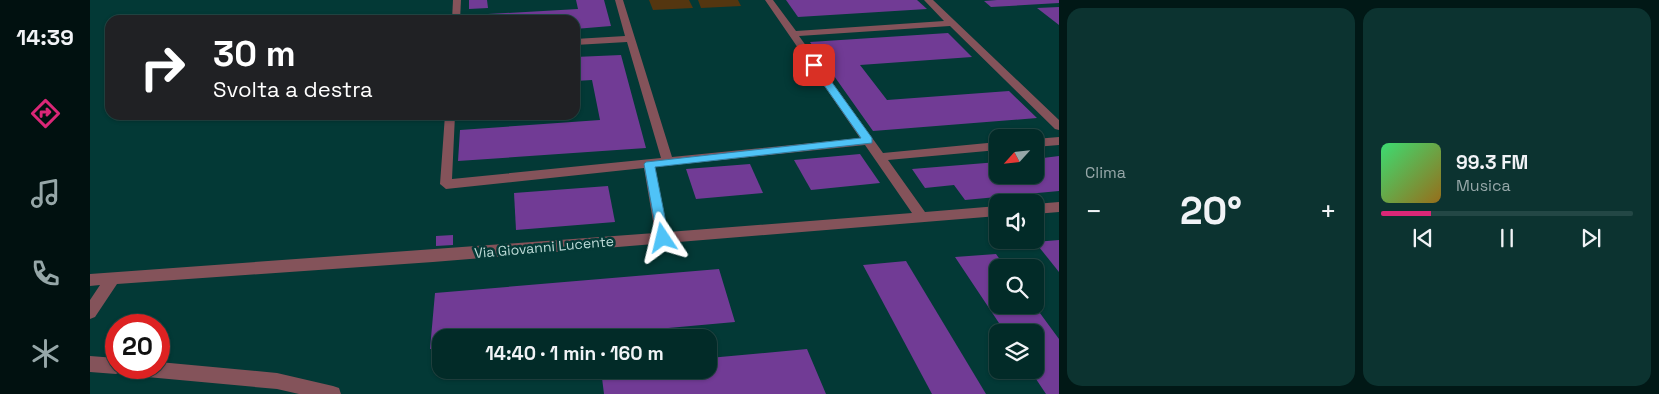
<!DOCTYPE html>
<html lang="it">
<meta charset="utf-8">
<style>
body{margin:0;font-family:"Space Grotesk",sans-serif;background:#0c3330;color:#f1f3f6;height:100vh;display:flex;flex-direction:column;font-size:19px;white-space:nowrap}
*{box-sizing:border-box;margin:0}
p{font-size:16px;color:#96a7a8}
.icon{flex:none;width:28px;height:28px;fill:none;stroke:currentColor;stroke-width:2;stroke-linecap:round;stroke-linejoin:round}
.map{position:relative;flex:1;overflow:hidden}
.drawer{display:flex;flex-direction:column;gap:8px;padding:8px;background:#011816;width:600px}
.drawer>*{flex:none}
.banner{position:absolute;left:15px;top:15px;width:475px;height:105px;border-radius:15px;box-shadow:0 1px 4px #0004,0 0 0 1px #234745;background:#202124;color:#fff;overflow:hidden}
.needle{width:32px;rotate:243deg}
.fabs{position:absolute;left:899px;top:129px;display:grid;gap:10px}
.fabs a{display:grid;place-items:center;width:55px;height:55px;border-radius:10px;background:#022b28;box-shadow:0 1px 4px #0004,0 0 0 1px #234745;font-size:25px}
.speed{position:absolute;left:15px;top:314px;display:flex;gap:10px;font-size:25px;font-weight:700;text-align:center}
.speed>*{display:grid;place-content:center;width:65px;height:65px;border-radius:50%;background:#022b28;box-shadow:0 1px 4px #0004,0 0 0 1px #234745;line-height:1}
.speed .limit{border:8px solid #d22;background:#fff;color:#111}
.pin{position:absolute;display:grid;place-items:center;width:42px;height:42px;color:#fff;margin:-21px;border-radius:10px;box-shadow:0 2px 8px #0006}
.me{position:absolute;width:55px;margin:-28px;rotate:350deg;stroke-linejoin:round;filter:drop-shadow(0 0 4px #0008)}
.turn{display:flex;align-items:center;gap:18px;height:105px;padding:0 25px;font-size:22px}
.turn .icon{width:65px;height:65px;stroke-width:2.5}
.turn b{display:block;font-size:35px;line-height:42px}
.big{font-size:38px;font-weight:800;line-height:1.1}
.drawer .card{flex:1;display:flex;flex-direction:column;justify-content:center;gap:8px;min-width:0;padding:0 18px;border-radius:15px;background:#0c3330}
.song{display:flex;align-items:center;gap:15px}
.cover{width:60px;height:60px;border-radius:8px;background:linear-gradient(135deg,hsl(140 70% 55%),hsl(40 70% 35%))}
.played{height:5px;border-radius:2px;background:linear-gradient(90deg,#db2777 20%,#234745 20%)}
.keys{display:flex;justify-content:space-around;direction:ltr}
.heat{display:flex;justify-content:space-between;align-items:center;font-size:28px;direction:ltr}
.drawer .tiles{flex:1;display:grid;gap:8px;grid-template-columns:repeat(2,1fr)}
.trip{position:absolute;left:342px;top:329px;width:285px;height:50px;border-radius:15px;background:#022b28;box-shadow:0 1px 4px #0004,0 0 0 1px #234745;font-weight:800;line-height:50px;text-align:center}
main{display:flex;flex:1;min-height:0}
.tabs{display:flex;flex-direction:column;width:90px;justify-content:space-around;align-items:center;background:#011110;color:#96a7a8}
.tabs .icon{width:35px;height:35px}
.tabs .on{color:#db2777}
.tabs b{font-size:22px;color:#f1f3f6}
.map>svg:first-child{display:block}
.green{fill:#543610}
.building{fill:#713b95}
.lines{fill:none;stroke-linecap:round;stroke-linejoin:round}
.minor{fill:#84535a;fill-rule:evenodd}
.route{fill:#4fc3f7;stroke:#337fa1}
.labels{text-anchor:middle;stroke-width:5;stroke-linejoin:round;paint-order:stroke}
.street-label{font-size:14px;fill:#bcdad7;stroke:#033936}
</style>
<main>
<nav class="tabs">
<b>14:39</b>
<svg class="icon on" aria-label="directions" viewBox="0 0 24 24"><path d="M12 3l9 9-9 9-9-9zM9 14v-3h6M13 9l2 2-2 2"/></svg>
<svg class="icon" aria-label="music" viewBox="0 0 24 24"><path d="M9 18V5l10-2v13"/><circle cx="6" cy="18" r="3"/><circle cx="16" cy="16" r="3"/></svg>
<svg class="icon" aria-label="phone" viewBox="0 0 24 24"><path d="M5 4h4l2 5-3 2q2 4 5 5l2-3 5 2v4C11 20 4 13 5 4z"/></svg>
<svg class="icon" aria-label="climate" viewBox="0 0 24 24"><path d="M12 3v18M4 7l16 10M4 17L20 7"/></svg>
</nav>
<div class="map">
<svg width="969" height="394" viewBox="0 0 969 394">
<rect width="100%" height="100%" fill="#033936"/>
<g class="green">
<path d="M 559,0 L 599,0 L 603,8 L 563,10 Z"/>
<path d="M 608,0 L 648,0 L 651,6 L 611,8 Z"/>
</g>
<g class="building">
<path d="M 379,0 L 397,0 L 398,8 L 379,9 Z"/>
<path d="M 486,0 L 514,0 L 521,26 L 485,29 L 485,20 L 380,20 L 380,15 L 488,9 Z"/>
<path d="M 696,0 L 827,0 L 837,9 L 708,17 Z"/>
<path d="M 907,0 L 969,0 L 969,3 L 901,7 L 894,1 Z"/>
<path d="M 969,7 L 969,25 L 947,8 Z"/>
<path d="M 858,33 L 882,57 L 770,65 L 797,100 L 919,91 L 947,118 L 783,131 L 720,42 Z"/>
<path d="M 531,55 L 556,148 L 368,161 L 370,130 L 510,120 L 502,80 L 485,81 L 485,57 Z"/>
<path d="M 770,154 L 790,183 L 721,190 L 704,160 Z"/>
<path d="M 969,156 L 969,191 L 875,200 L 864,185 L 835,188 L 822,169 L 908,162 L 908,175 L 945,175 L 945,159 Z"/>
<path d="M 660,164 L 673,193 L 606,199 L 596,169 Z"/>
<path d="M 518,186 L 525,222 L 426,230 L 424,193 Z"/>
<path d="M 363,235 L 363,245 L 346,246 L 346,236 Z"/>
<path d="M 969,240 L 969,272 L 945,242 Z"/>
<path d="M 906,254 L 916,268 L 908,268 L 908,305 L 944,305 L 969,339 L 969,394 L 956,394 L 940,370 L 945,370 L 945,332 L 915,332 L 865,257 Z"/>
<path d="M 816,261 L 896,394 L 842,394 L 773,265 Z"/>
<path d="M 629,269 L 645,322 L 467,338 L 351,338 L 351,348 L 340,349 L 345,293 Z"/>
<path d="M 717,349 L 736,394 L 514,394 L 511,370 L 619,370 L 619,358 Z"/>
</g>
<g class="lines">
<g class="minor">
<path d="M 363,0 L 371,0 L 370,20 L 362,20 Z"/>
<path d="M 525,0 L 533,0 L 582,157 L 770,138 L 675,0 L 683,0 L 706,31 L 854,21 L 834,0 L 843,0 L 969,120 L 969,130 L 965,129 L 860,26 L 709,36 L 793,153 L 908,142 L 908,150 L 798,160 L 835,212 L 908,206 L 908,216 L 343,262 L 27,284 L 5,317 L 0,319 L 0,300 L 10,285 L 0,286 L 0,274 L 565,233 L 554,168 L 356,189 L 350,184 L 355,115 L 365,115 L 362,179 L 571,158 L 537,42 L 485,45 L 485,39 L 535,36 ZM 775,145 L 822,213 L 578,232 L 565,167 Z"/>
<path d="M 969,137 L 969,145 L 945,147 L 945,139 Z"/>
<path d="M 969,202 L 969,212 L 945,214 L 945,204 Z"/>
<path d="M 0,356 L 26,358 L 26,368 L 33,368 L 32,371 L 26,374 L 0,372 Z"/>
<path d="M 69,362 L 187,373 L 243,386 L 249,388 L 251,394 L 209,394 L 187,389 L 46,376 L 40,373 L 38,368 L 69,368 Z"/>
</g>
</g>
<path class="route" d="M 721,63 L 728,63 L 782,138 L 782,143 L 565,167 L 579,238 L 573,243 L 568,241 L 554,164 L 556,162 L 771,138 L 720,65 Z"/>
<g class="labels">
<g class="street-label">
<text transform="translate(454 247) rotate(-5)" y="5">Via Giovanni Lucente</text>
</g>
</g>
</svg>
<div class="fabs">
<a><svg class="needle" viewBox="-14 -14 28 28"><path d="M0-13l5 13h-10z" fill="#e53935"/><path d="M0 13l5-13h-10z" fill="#96a7a8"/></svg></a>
<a><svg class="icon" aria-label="sound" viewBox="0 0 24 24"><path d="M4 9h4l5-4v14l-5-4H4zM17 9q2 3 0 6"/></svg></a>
<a><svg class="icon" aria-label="search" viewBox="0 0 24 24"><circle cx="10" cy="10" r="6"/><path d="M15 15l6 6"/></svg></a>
<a><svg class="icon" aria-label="layers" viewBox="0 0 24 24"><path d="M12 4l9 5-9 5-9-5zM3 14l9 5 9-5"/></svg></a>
</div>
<div class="speed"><div class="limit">20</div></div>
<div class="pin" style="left:724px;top:65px;background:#d93025"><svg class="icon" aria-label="arrive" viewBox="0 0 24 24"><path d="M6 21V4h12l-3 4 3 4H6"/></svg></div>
<svg class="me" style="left:573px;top:238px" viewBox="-20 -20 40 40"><path d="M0-17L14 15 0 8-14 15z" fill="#4fc3f7" stroke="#fff" stroke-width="4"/></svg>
<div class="trip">14:40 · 1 min · 160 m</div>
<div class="banner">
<div class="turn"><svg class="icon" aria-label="right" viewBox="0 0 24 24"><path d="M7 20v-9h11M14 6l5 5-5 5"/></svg><div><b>30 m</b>Svolta a destra</div></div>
</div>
</div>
<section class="drawer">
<div class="tiles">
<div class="card"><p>Clima</p>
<div class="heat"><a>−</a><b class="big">20°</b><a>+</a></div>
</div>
<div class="card">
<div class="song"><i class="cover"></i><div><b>99.3 FM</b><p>Musica</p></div></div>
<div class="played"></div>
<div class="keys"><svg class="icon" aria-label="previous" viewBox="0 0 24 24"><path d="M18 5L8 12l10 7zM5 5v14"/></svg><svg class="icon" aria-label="pause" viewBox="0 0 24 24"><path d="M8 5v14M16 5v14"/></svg><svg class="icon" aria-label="next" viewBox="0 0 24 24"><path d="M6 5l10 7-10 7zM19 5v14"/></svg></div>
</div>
</div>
</section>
</main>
